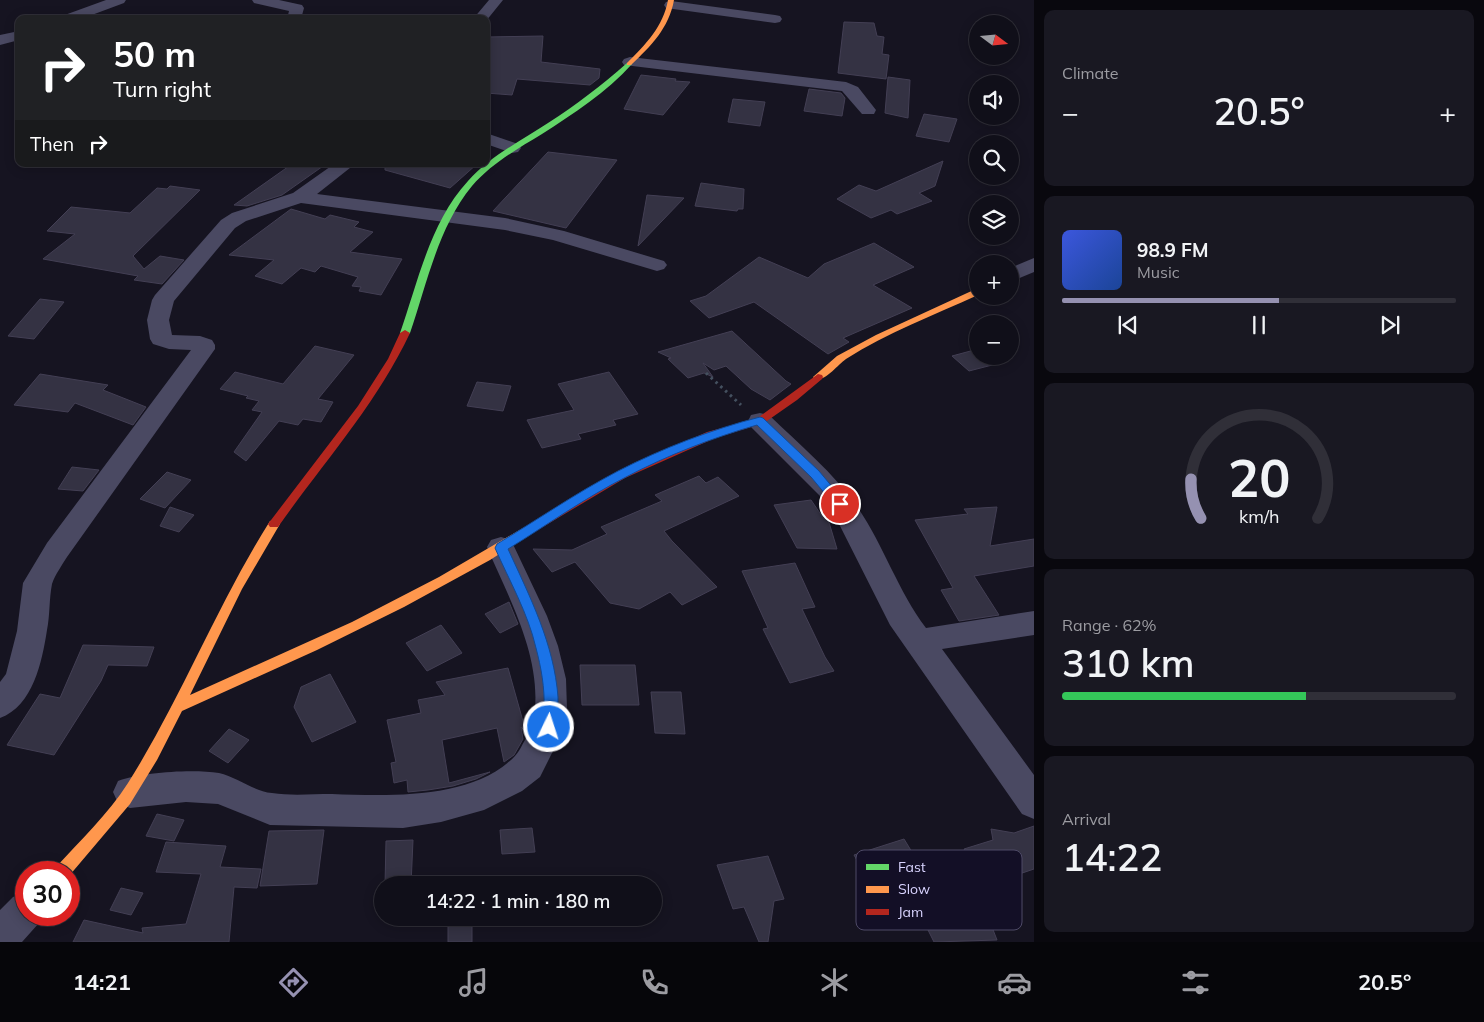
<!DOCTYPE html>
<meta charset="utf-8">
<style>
body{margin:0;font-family:Mulish,sans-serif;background:#191822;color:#f1f3f6;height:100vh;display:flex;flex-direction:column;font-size:19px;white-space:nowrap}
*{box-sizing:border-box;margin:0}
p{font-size:16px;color:#9c9ca2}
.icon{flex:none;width:28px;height:28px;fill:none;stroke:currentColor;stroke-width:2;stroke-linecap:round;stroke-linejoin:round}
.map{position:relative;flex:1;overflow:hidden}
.side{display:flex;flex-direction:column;gap:10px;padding:10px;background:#09080e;width:450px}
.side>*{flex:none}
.hud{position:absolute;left:15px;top:15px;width:475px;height:152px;border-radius:10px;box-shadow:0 2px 12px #0003,0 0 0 1px #302f38;background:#202124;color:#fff;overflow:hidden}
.needle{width:32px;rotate:106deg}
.controls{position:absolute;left:969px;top:15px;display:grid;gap:10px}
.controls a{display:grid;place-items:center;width:50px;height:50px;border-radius:50%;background:#100f19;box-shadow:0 2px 12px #0003,0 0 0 1px #302f38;font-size:25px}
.speed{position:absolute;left:15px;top:861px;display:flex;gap:10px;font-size:25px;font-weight:700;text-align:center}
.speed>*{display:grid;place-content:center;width:65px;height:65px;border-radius:50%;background:#100f19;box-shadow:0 2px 12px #0003,0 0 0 1px #302f38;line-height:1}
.speed .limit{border:8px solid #d22;background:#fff;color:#111}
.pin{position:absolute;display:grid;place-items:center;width:42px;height:42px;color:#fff;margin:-21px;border:2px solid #fff;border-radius:50%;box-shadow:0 1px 5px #0007}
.me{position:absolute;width:55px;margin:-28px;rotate:4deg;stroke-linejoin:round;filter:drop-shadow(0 0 4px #0008)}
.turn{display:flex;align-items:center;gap:18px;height:105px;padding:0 15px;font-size:22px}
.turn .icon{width:65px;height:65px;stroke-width:2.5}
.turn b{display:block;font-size:35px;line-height:42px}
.then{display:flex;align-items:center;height:48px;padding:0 15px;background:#0003;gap:10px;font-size:19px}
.big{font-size:38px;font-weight:600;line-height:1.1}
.side .tile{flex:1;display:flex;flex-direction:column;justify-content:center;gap:8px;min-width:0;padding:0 18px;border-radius:10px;background:#191822}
.side .dial{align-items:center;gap:0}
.dial svg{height:130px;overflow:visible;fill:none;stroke:#302f38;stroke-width:7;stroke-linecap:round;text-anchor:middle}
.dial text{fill:#f1f3f6;stroke:none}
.song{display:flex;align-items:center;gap:15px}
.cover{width:60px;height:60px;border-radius:8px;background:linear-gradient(135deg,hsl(230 70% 55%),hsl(220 70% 35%))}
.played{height:5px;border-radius:2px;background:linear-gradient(90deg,#9591b1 55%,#302f38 55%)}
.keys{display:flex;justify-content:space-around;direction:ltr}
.heat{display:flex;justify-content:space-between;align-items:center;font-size:28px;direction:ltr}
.charge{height:8px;border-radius:4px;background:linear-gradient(90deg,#34c759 62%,#302f38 0)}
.trip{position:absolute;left:374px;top:876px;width:288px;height:50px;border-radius:25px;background:#100f19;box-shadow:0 2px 12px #0003,0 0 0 1px #302f38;font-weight:600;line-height:50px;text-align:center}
.dock{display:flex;height:80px;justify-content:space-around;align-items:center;background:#06060a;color:#9c9ca2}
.dock .icon{width:35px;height:35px}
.dock .on{color:#9591b1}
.dock b{font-size:22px;color:#f1f3f6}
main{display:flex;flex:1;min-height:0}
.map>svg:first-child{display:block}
.building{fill:#343243;stroke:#433f54}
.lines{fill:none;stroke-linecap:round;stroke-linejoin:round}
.path{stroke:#44505f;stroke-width:3;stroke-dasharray:2.5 4;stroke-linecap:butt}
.street{fill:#4a4962;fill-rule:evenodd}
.fast{fill:#63d668;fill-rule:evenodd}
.slow{fill:#ff974d;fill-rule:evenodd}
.jam{fill:#b3261e;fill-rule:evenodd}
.route{fill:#1a73e8;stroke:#114b97}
.key{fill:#130f26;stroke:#4e4a67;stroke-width:1}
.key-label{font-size:14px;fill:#d9d4ff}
</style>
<main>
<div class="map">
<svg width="1034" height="942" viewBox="0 0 1034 942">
<rect width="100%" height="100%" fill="#161421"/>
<g class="building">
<path d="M 844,22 L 874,23 L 877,36 L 884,37 L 882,54 L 889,55 L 886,79 L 838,73 Z"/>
<path d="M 543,36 L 541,62 L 600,69 L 599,78 L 590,85 L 517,79 L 512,95 L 486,93 L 486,37 Z"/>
<path d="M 641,75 L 676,79 L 675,81 L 690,82 L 663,115 L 624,109 Z"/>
<path d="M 888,77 L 910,80 L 908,118 L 885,113 Z"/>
<path d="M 809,89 L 841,93 L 845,98 L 842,116 L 804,111 Z"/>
<path d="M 733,99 L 765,102 L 760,126 L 728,122 Z"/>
<path d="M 924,114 L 957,119 L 949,142 L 916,136 Z"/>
<path d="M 548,152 L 617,160 L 566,228 L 493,211 Z"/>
<path d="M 943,161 L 935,186 L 919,193 L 932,201 L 897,214 L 891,210 L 871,218 L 837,199 L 859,185 L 876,191 Z"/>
<path d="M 292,164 L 326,164 L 282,195 L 247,206 L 234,205 Z"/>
<path d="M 385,164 L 477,164 L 450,188 L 385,170 Z"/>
<path d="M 701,183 L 744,189 L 743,209 L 738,209 L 737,211 L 695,206 Z"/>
<path d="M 170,186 L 200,190 L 133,256 L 144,269 L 160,256 L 184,260 L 162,284 L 134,280 L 138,276 L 43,259 L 75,234 L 47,231 L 71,207 L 130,213 L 157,188 L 167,189 Z"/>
<path d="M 647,195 L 684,198 L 638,246 Z"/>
<path d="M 291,209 L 325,219 L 330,215 L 359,222 L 354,227 L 373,232 L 350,252 L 402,259 L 381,295 L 359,291 L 361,287 L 352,286 L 358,277 L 321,266 L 315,272 L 301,268 L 282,284 L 255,276 L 274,260 L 229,255 Z"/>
<path d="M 874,243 L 914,267 L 873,285 L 912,308 L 843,338 L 849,342 L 828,354 L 754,302 L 709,318 L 690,301 L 706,296 L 759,257 L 808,278 L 824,264 Z"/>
<path d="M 40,299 L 64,302 L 34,339 L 8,336 Z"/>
<path d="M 732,331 L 786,381 L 791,384 L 770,400 L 751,389 L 726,366 L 714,370 L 703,363 L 713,377 L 704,373 L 688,378 L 668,359 L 671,358 L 658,352 Z"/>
<path d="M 315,346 L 354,355 L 318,399 L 333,402 L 321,422 L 303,419 L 298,425 L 279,421 L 246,461 L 234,452 L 262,412 L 252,410 L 259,401 L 246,398 L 248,396 L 220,389 L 235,372 L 283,384 Z"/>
<path d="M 978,349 L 978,356 L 991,356 L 1000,363 L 969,371 L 952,356 Z"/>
<path d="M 609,372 L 638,414 L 613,420 L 616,425 L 578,434 L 581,439 L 542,448 L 527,420 L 574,410 L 558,384 Z"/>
<path d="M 40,374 L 108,385 L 103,390 L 146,407 L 133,425 L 75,403 L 68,412 L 14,405 Z"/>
<path d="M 477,382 L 511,386 L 503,411 L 467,406 Z"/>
<path d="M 72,467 L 99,470 L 83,491 L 58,489 Z"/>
<path d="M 167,472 L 191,480 L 165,508 L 140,499 Z"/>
<path d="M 699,476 L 706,483 L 718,477 L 739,496 L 664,531 L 672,541 L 717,587 L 682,605 L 670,592 L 639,609 L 610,603 L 575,562 L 552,572 L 533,549 L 572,550 L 607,534 L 601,527 L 662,501 L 655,495 Z"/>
<path d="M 811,500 L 824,519 L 828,519 L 837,549 L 797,548 L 774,505 Z"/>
<path d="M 170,507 L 194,515 L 179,532 L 160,526 Z"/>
<path d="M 997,507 L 990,546 L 1034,539 L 1034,566 L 974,576 L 999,615 L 959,621 L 941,590 L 953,588 L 915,520 L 968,514 L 964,509 Z"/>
<path d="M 795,563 L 815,607 L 802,609 L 825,657 L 834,671 L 790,683 L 763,629 L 768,628 L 742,571 Z"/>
<path d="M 509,602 L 518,624 L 500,633 L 485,614 Z"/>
<path d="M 441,625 L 462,653 L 427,671 L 406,643 Z"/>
<path d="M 83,645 L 154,647 L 147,666 L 108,665 L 101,681 L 54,755 L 7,745 L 40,694 L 60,698 Z"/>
<path d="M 580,665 L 635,665 L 639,705 L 582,705 Z"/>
<path d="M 508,668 L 526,732 L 521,727 L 523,739 L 514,755 L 504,762 L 497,728 L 442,740 L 449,783 L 490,772 L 476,779 L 453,786 L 428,790 L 408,792 L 407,780 L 394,783 L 391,763 L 396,762 L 387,720 L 421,713 L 418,700 L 445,695 L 436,682 Z"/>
<path d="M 330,674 L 356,722 L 312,742 L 294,707 L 301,687 Z"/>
<path d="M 651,692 L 681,692 L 685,734 L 655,733 Z"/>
<path d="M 229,729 L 249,740 L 228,763 L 209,751 Z"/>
<path d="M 157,814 L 184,820 L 174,841 L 146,836 Z"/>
<path d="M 1034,826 L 1034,869 L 987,885 L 964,849 L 993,840 L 991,829 L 1014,833 Z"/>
<path d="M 532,828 L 535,852 L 502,854 L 500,830 Z"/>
<path d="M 324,830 L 317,884 L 260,886 L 269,831 Z"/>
<path d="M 904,839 L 929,880 L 973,878 L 997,940 L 934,942 L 905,884 L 876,894 L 854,855 Z"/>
<path d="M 413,840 L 411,885 L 385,885 L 386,841 Z"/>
<path d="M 166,842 L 226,846 L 220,867 L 261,869 L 257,888 L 234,887 L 229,942 L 73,942 L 84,920 L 143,933 L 142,928 L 186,924 L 201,874 L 156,872 Z"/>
<path d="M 768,856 L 784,899 L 774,901 L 768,942 L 759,942 L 744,907 L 733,909 L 717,865 Z"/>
<path d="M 121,888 L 143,893 L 131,915 L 110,910 Z"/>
<rect x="448" y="918" width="24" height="24"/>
</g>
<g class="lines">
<path class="path" d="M 706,373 L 741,405"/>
<g class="street">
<path d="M 106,0 L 126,0 L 124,3 L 81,19 L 60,19 L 62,16 Z"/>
<path d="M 252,0 L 279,0 L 302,5 L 304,8 L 301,19 L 287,19 L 289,11 L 254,3 Z"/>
<path d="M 489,0 L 503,0 L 486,21 L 486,19 L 473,19 Z"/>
<path d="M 671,1 L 775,15 L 780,16 L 782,19 L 780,22 L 775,23 L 666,8 L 664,5 L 666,2 Z"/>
<path d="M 19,31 L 19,40 L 0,45 L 0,35 Z"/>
<path d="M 630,57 L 846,82 L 858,87 L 876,110 L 874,114 L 862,114 L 842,91 L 624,65 L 622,62 L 624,59 Z"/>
<path d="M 486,133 L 518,144 L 521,148 L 518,152 L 512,153 L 486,144 Z"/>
<path d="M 334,164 L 355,164 L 317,194 L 505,218 L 564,231 L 664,261 L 667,265 L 664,269 L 657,271 L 553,240 L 505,230 L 301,203 L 246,221 L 235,228 L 174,301 L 169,320 L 172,335 L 200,336 L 212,340 L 215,345 L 215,349 L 67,557 C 62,565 55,575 52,584 C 49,599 50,615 47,630 C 42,662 33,706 0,718 L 0,682 L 6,674 L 17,631 L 23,583 L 47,543 L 191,350 L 169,349 L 153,344 L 150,339 L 147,320 L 152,300 L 155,295 L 221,220 L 232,213 L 293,193 Z"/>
<path d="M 1034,258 L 1034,272 L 1010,282 L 1010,268 Z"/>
<path d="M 760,413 L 769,415 C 800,445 834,473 858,508 C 884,546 898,591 926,628 L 1034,611 L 1034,635 L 942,649 L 1034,775 L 1034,819 L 1022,814 L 890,625 L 837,520 L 822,498 L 751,427 L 748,421 L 751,415 Z"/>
<path d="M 501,537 L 511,540 L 547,616 L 558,646 L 566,679 L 567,709 L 565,727 L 540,777 L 522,791 L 484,810 L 441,822 L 403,828 L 270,825 L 218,804 L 186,802 L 130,808 L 118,803 L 113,792 L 118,781 C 142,772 193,769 219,773 C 237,777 253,791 272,793 C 291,796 312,794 332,794 C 388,796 473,800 515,756 C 519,752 522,745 525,740 C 528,734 532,729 533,723 C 545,662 510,601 487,547 L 491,540 Z"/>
<path d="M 26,892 L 26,915 L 43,915 L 39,923 L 22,942 L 0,942 L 0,910 L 13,897 Z"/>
</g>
<path class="fast" d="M 627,63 L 632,64 C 607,92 573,114 542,134 C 517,149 491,164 472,186 C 438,227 427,284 410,333 L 408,335 L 402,335 L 400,333 C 418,282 430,222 468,181 C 490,156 521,141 548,123 C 576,105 602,85 627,63 Z"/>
<g class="slow">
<path d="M 668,0 L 674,0 C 669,28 651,46 631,65 L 627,65 L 627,63 C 646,44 663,27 668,0 Z"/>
<path d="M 978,288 L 978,295 C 934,315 887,333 846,359 C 837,365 826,382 814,379 L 813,377 L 837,356 L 876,335 Z"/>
<path d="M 274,520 L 278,521 L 280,524 L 242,589 L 190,695 L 352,622 L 439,577 L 523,528 L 531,528 L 533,531 L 531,534 L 490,560 L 404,607 L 317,650 L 182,711 L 157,760 L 130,804 L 69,876 L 69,872 L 54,872 L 56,867 C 81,840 108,814 128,783 C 181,699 217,605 270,521 Z"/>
</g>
<g class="jam">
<path d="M 405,330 L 410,333 C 376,405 323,463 278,527 L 270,527 L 268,524 L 358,406 L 388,359 L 400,333 Z"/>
<path d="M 818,374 L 822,375 L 823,377 L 822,379 L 797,400 L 764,423 L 715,438 L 625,478 L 531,534 L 523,534 L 521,531 L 523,528 L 617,472 L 707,432 L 756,419 Z"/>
</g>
</g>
<path class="route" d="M 760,417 L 763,418 L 819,471 L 844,501 L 846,504 L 844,507 L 836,507 L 811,477 L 757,425 C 712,438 668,455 626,477 C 585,498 547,525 508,549 C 530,597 554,644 558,697 C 558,708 559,721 554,731 L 549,733 L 544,731 C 541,724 544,717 544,709 C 545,688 541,667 536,648 C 528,613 509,580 495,548 L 497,544 C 537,520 576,493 618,471 C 663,448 710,430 760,417 Z"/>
<rect x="856" y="850" width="166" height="80" rx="8" class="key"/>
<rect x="866" y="864" width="23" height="6" fill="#63d668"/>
<rect x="866" y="886" width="23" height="7" fill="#ff974d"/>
<rect x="866" y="909" width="23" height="6" fill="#b3261e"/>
<g class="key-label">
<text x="898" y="872">Fast</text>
<text x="898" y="894">Slow</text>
<text x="898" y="917">Jam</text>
</g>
</svg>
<div class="controls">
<a><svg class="needle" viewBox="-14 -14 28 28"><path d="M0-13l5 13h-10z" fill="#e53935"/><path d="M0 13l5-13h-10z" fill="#9c9ca2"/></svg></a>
<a><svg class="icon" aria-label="sound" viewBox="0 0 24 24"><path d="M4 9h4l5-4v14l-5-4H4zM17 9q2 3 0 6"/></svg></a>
<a><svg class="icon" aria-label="search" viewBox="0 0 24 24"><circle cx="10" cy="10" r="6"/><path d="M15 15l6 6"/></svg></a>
<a><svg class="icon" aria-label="layers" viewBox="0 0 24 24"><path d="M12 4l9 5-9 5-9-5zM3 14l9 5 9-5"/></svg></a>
<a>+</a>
<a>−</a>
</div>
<div class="speed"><div class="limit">30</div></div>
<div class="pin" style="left:840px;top:504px;background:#d93025"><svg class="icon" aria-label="arrive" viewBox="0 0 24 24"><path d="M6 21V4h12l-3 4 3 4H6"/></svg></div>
<svg class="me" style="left:549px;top:727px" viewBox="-20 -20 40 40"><circle r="17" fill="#1a73e8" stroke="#fff" stroke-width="3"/><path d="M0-11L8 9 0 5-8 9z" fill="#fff"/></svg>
<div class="trip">14:22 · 1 min · 180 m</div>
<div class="hud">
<div class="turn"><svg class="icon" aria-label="right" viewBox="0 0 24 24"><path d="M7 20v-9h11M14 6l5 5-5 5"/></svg><div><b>50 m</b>Turn right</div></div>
<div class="then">Then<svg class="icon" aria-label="right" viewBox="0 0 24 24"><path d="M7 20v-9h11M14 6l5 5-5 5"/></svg></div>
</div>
</div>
<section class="side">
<div class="tile"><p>Climate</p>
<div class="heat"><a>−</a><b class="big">20.5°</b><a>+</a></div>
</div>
<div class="tile">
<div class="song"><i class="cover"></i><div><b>98.9 FM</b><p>Music</p></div></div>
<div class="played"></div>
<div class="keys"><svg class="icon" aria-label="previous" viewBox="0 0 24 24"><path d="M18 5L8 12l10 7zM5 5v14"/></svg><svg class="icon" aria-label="pause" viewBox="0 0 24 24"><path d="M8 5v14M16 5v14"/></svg><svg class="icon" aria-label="next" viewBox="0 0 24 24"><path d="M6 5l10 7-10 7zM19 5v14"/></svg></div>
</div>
<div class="tile dial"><svg viewBox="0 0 100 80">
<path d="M14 69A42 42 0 1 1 86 69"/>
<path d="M14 69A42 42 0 0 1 8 45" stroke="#9591b1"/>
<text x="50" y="56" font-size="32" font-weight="700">20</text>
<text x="50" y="72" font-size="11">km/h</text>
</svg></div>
<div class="tile"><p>Range · 62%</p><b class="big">310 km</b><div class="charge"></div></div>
<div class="tile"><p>Arrival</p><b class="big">14:22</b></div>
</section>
</main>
<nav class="dock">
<b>14:21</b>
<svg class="icon on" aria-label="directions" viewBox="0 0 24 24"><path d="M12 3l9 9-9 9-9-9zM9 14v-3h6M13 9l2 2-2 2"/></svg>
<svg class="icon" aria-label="music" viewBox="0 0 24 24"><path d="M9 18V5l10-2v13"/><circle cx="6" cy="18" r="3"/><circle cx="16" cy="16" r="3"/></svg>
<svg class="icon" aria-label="phone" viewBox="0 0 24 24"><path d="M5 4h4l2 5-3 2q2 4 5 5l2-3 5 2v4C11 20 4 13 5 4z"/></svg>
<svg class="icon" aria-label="climate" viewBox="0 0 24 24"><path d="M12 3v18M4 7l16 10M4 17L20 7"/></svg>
<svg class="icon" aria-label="car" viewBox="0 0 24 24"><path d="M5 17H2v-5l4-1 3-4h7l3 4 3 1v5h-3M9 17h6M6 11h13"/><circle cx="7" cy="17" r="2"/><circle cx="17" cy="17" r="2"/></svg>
<svg class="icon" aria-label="filters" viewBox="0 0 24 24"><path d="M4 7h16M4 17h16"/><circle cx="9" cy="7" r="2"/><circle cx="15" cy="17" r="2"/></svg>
<b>20.5°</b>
</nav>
